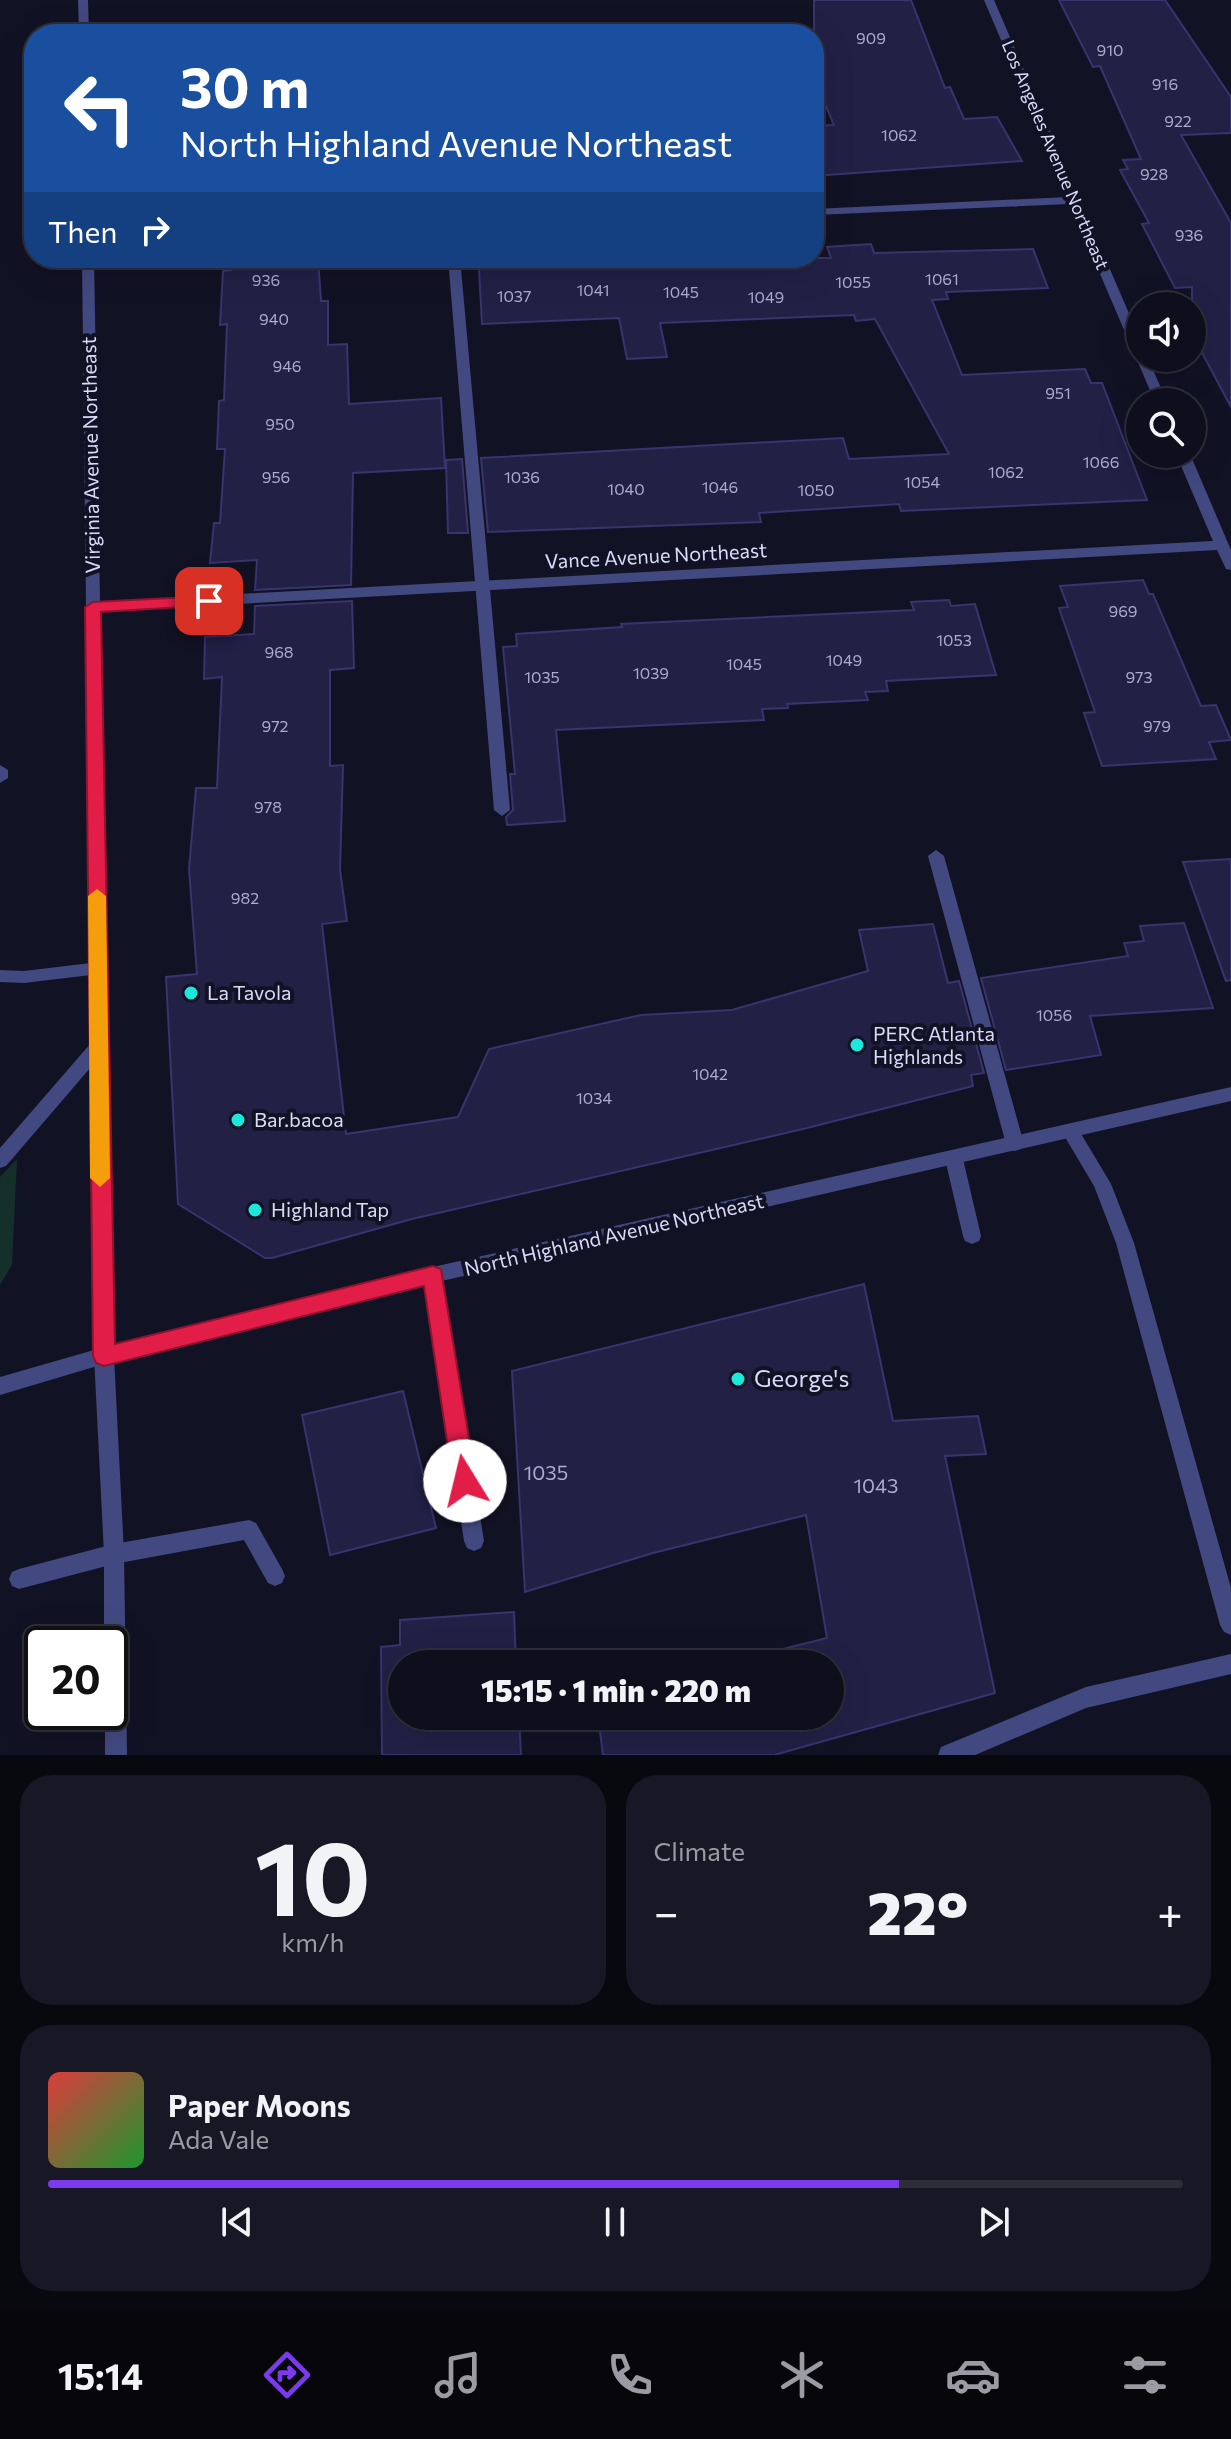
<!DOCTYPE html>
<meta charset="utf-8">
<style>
body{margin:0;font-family:Commissioner,sans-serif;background:#171725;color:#f1f3f6;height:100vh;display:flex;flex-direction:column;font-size:30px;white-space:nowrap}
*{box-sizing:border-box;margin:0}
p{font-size:26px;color:#9b9ca3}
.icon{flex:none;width:44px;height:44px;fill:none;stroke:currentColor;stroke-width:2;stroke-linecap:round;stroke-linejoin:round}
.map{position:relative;height:1755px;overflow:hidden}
.drawer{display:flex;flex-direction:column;gap:20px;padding:20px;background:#08080f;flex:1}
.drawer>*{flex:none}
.top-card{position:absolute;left:24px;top:24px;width:800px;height:244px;border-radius:32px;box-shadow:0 8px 32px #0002,0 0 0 2px #2e2e3b;background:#1a4fa0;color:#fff;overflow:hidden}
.buttons{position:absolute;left:1126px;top:292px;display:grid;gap:16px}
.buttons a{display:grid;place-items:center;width:80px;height:80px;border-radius:50%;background:#0e0e1c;box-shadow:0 8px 32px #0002,0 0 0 2px #2e2e3b;font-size:40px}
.speed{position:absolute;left:24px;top:1626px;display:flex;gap:16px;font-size:40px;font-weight:700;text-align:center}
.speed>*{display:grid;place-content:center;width:104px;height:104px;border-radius:50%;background:#0e0e1c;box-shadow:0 8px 32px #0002,0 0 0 2px #2e2e3b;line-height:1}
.speed .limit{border:4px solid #111;border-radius:12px;background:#fff;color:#111}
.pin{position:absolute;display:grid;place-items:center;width:68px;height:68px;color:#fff;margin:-34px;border-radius:16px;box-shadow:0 4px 12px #0006}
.me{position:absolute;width:88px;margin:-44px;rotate:351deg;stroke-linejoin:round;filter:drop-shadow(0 0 6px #0008)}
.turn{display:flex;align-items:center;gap:28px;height:168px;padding:0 24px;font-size:36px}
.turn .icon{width:104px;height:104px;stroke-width:2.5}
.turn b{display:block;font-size:56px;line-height:68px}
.then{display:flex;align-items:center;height:76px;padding:0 24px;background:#0003;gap:16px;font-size:30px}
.big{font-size:60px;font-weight:800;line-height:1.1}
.drawer .widget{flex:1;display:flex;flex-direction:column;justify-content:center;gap:12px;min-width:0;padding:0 28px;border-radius:32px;background:#171725}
.drawer .dial{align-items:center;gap:0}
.dial b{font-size:104px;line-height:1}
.song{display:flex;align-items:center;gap:24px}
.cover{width:96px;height:96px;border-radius:12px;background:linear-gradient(135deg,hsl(0 70% 55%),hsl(130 70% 35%))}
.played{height:8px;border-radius:4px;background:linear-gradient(90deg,#7c3aed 75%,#2e2e3b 75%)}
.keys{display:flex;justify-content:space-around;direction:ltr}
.heat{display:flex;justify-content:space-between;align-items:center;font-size:44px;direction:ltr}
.drawer .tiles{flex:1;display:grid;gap:20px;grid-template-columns:1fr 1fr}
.widget:last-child{grid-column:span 2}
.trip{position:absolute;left:388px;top:1650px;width:456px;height:80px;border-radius:40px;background:#0e0e1c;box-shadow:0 8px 32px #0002,0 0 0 2px #2e2e3b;font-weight:800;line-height:80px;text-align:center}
.menu{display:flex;height:128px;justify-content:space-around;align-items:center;background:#06060b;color:#9b9ca3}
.menu .icon{width:56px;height:56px}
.menu .on{color:#7c3aed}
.menu b{font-size:36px;color:#f1f3f6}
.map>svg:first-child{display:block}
.green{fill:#152f2a}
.building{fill:#222045;stroke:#37346e;stroke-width:2}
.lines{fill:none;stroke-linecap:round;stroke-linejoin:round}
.service{fill:#424980;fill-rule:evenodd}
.minor{fill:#424980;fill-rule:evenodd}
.tertiary{fill:#424980;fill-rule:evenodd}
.route{fill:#e11d48;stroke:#92132f;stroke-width:2}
.slow{fill:#f59e0b}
.poi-dot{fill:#1ae8dd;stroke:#121225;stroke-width:3}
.labels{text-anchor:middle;stroke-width:8;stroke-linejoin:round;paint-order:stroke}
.number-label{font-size:16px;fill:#acacce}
.far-street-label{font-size:18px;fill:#dadbfb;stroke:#121225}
.street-label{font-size:20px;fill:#dadbfb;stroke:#121225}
.poi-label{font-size:20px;fill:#dadbfb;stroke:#121225;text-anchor:start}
.near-number-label{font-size:20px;fill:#acacce}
.near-poi-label{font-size:24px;fill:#dadbfb;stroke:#121225;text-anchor:start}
</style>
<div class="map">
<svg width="1231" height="1755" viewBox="0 0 1231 1755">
<rect width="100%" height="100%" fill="#121225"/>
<path class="green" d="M 17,1159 L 12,1265 L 0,1285 L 0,1177 Z"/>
<g class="building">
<path d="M 814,0 L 911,0 L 945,88 L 950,87 L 964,119 L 997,117 L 1022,161 L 814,176 L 814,126 L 834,125 L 814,78 Z"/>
<path d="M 1059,0 L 1165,0 L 1231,97 L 1231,133 L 1181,135 L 1231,223 L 1231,407 L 1192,334 L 1192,287 L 1175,288 L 1142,224 L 1149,223 L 1120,170 L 1128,169 L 1123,160 L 1141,159 L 1100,66 L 1093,67 Z"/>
<path d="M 871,244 L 874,253 L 1033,249 L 1048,288 L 946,292 L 948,299 L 932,300 L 962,375 L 1085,369 L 1091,383 L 1102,383 L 1147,500 L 901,511 L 899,504 L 759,513 L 761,522 L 488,532 L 481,458 L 843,438 L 849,459 L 949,454 L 875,319 L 856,321 L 854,315 L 660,323 L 667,357 L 627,359 L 619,318 L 482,324 L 479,269 L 632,258 L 831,258 L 827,247 Z"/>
<path d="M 318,258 L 321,301 L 328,301 L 328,345 L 347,344 L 349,404 L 441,398 L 445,468 L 353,473 L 351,585 L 255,590 L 257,560 L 210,563 L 214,523 L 220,523 L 225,449 L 217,449 L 219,401 L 224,400 L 227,324 L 220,325 L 223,271 L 231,270 L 231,262 Z"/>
<path d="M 462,459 L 468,533 L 448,533 L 446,460 Z"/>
<path d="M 1143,580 L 1149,594 L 1153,594 L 1201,706 L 1216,705 L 1231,740 L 1209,742 L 1216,759 L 1102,766 L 1084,713 L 1095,712 L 1059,608 L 1068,607 L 1060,586 Z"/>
<path d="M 949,600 L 951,606 L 975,604 L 996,675 L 886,681 L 888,691 L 865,692 L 868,700 L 787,704 L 788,708 L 762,709 L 764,720 L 556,730 L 565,821 L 507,825 L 506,817 L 513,810 L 510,774 L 515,774 L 503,647 L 517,646 L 516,634 L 622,627 L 621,624 L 914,610 L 911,602 Z"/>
<path d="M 352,601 L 354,668 L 330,670 L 330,766 L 343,765 L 340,870 L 347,921 L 322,924 L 346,1134 L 458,1117 L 489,1049 L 641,1015 L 732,1010 L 868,971 L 859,930 L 933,924 L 948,983 L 959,981 L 984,1073 L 971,1075 L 973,1086 L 803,1129 L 412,1219 L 272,1258 L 265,1258 L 178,1204 L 166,977 L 197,974 L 189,869 L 196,788 L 217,788 L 222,677 L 204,679 L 205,637 L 254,634 L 255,606 Z"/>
<path d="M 1231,859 L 1231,980 L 1226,981 L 1183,862 Z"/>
<path d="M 1184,923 L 1213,1008 L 1090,1016 L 1101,1055 L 1006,1070 L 981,978 L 1128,956 L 1124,943 L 1144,941 L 1140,926 Z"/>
<path d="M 864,1284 L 893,1421 L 978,1416 L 986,1454 L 945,1456 L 995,1693 L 774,1755 L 603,1755 L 598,1716 L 830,1716 L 830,1664 L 723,1664 L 827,1638 L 806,1515 L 653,1553 L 525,1592 L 512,1371 Z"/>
<path d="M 403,1391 L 436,1528 L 330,1555 L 302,1415 Z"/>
<path d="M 514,1612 L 516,1664 L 402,1664 L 402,1716 L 519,1716 L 521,1755 L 382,1755 L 381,1647 L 400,1645 L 400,1620 Z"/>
</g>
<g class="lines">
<g class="service">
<path d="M 448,258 L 460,258 L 510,810 L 502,816 L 494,810 Z"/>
<path d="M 0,765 L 8,770 L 8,778 L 0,783 Z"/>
<path d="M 936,850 L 944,856 L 1024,1144 L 1021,1149 L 1015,1151 L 1009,1149 L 1006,1144 L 928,856 Z"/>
<path d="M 954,1152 L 960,1154 L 963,1159 L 981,1236 L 979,1241 L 972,1244 L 965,1241 L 963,1236 L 945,1159 L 948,1154 Z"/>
<path d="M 433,1267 L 440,1269 L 442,1275 L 484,1541 L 481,1548 L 474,1551 L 467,1548 L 464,1541 L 424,1275 L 426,1269 Z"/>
<path d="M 249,1520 L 256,1523 L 282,1569 L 285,1576 L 282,1583 L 275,1586 L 268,1583 L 244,1540 L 114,1564 L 19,1589 L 12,1586 L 9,1579 L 12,1572 L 19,1569 L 114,1544 Z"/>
<path d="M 1231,1654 L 1231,1674 L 1086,1708 L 975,1755 L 938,1755 L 941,1747 L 1086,1687 Z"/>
</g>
<g class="minor">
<path d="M 984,0 L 994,0 L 1140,339 L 1140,358 L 1148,358 L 1167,402 L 1155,402 L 1070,204 L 814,215 L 814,209 L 1068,197 Z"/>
<path d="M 1176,454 L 1190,454 L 1231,550 L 1231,570 L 1226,569 L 1217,550 L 93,612 L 86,607 L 93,602 L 1213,541 Z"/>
<path d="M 99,962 L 105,964 L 107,968 L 105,972 L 99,974 L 24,983 L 0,982 L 0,970 L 24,971 Z"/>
<path d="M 1071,1125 L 1077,1127 L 1111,1184 L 1134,1243 L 1231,1588 L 1231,1635 L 1224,1632 L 1220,1625 L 1116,1243 L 1094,1186 L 1062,1132 L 1065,1127 Z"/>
<path d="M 104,1348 L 111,1350 L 114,1356 L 124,1554 L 127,1755 L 105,1755 L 105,1712 L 110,1712 L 110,1644 L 104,1644 L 104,1554 L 94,1356 L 97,1350 Z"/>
</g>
<g class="tertiary">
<path d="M 78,0 L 88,0 L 89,34 L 79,34 Z"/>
<path d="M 82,258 L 94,258 L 113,1345 L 433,1267 L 1231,1087 L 1231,1101 L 433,1283 L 104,1364 L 0,1395 L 0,1377 L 94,1350 L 91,1067 L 6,1166 L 0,1168 L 0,1148 L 91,1043 Z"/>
</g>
</g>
<path class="route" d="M 209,596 L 217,601 L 215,605 L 101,612 L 115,1344 L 433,1266 L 441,1269 L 476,1481 L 473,1489 L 465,1492 L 457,1489 L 453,1481 L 424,1286 L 104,1366 L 96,1363 L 93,1356 L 85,607 L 93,602 Z"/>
<path class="slow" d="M 97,889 L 106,896 L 110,1178 L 100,1187 L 90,1178 L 88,896 Z"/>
<g class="poi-dot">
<circle cx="191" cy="993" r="8"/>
<circle cx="857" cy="1045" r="8"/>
<circle cx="238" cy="1120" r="8"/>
<circle cx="255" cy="1210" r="8"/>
<circle cx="738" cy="1379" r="8"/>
</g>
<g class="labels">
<g class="number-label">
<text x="871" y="44">909</text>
<text x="1110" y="56">910</text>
<text x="1165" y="90">916</text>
<text x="1178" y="127">922</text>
<text x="899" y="141">1062</text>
<text x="1154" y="180">928</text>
<text x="1189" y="241">936</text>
<text x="942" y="285">1061</text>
<text x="266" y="286">936</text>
<text x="853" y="288">1055</text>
<text x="593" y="296">1041</text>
<text x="681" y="298">1045</text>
<text x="514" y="302">1037</text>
<text x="766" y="303">1049</text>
<text x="274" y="325">940</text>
<text x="287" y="372">946</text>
<text x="1058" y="399">951</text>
<text x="280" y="430">950</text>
<text x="1101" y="468">1066</text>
<text x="1006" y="478">1062</text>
<text x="276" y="483">956</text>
<text x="522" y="483">1036</text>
<text x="922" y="488">1054</text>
<text x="720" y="493">1046</text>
<text x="626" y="495">1040</text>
<text x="816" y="496">1050</text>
<text x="1123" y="617">969</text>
<text x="954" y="646">1053</text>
<text x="279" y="658">968</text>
<text x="844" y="666">1049</text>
<text x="744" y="670">1045</text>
<text x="651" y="679">1039</text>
<text x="542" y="683">1035</text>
<text x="1139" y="683">973</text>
<text x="275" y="732">972</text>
<text x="1157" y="732">979</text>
<text x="268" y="813">978</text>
<text x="245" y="904">982</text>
<text x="1054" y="1021">1056</text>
<text x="710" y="1080">1042</text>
<text x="594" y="1104">1034</text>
</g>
<g class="far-street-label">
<text transform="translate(1055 155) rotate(67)" y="6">Los Angeles Avenue Northeast</text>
</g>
<g class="street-label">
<text transform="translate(91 455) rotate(-91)" y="7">Virginia Avenue Northeast</text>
<text transform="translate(656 556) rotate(-3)" y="7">Vance Avenue Northeast</text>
<text transform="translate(614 1235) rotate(-13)" y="7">North Highland Avenue Northeast</text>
</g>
<g class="poi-label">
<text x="207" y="1000">La Tavola</text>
<text x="873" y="1041">PERC Atlanta<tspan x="873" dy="23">Highlands</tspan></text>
<text x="254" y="1127">Bar.bacoa</text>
<text x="271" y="1217">Highland Tap</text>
</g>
<g class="near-number-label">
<text x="546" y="1480">1035</text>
<text x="876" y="1493">1043</text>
</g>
<g class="near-poi-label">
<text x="754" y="1387">George's</text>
</g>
</g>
</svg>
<div class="buttons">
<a><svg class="icon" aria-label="sound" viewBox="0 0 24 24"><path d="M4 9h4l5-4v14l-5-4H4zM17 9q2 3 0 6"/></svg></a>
<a><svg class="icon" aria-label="search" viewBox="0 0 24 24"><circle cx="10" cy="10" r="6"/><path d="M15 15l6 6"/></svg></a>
</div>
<div class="speed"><div class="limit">20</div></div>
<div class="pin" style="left:209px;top:601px;background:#d93025"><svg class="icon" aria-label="arrive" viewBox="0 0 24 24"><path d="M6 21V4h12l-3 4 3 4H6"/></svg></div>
<svg class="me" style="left:465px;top:1481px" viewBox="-20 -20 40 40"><circle r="19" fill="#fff"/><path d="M0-13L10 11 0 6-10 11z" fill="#e11d48"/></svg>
<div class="trip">15:15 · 1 min · 220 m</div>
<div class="top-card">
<div class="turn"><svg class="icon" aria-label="left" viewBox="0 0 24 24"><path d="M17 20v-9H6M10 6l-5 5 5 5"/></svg><div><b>30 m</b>North Highland Avenue Northeast</div></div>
<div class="then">Then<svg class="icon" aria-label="right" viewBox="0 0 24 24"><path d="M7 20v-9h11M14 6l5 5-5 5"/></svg></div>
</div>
</div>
<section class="drawer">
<div class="tiles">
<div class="widget dial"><b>10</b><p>km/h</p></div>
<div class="widget"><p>Climate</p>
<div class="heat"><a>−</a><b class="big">22°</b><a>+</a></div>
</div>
<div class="widget">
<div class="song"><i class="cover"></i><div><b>Paper Moons</b><p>Ada Vale</p></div></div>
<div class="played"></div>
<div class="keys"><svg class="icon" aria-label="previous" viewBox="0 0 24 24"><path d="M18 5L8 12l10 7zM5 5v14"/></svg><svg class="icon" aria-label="pause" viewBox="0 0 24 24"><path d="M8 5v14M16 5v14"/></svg><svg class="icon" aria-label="next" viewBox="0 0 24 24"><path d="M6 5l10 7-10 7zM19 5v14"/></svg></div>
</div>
</div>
</section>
<nav class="menu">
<b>15:14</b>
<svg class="icon on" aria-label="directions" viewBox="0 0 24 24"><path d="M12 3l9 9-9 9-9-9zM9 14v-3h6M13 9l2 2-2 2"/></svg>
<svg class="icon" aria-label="music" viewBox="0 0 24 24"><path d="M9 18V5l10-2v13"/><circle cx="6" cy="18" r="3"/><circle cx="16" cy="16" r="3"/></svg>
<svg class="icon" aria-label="phone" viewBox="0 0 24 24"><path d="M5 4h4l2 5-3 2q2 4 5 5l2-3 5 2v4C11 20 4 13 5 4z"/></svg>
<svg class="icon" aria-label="climate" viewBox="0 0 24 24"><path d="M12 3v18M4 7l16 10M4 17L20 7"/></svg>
<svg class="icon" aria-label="car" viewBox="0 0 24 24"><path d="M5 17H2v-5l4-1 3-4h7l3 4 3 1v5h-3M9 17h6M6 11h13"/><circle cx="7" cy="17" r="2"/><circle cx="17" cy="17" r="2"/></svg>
<svg class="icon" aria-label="filters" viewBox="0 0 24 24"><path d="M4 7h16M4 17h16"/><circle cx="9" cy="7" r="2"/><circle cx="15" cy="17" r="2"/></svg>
</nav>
